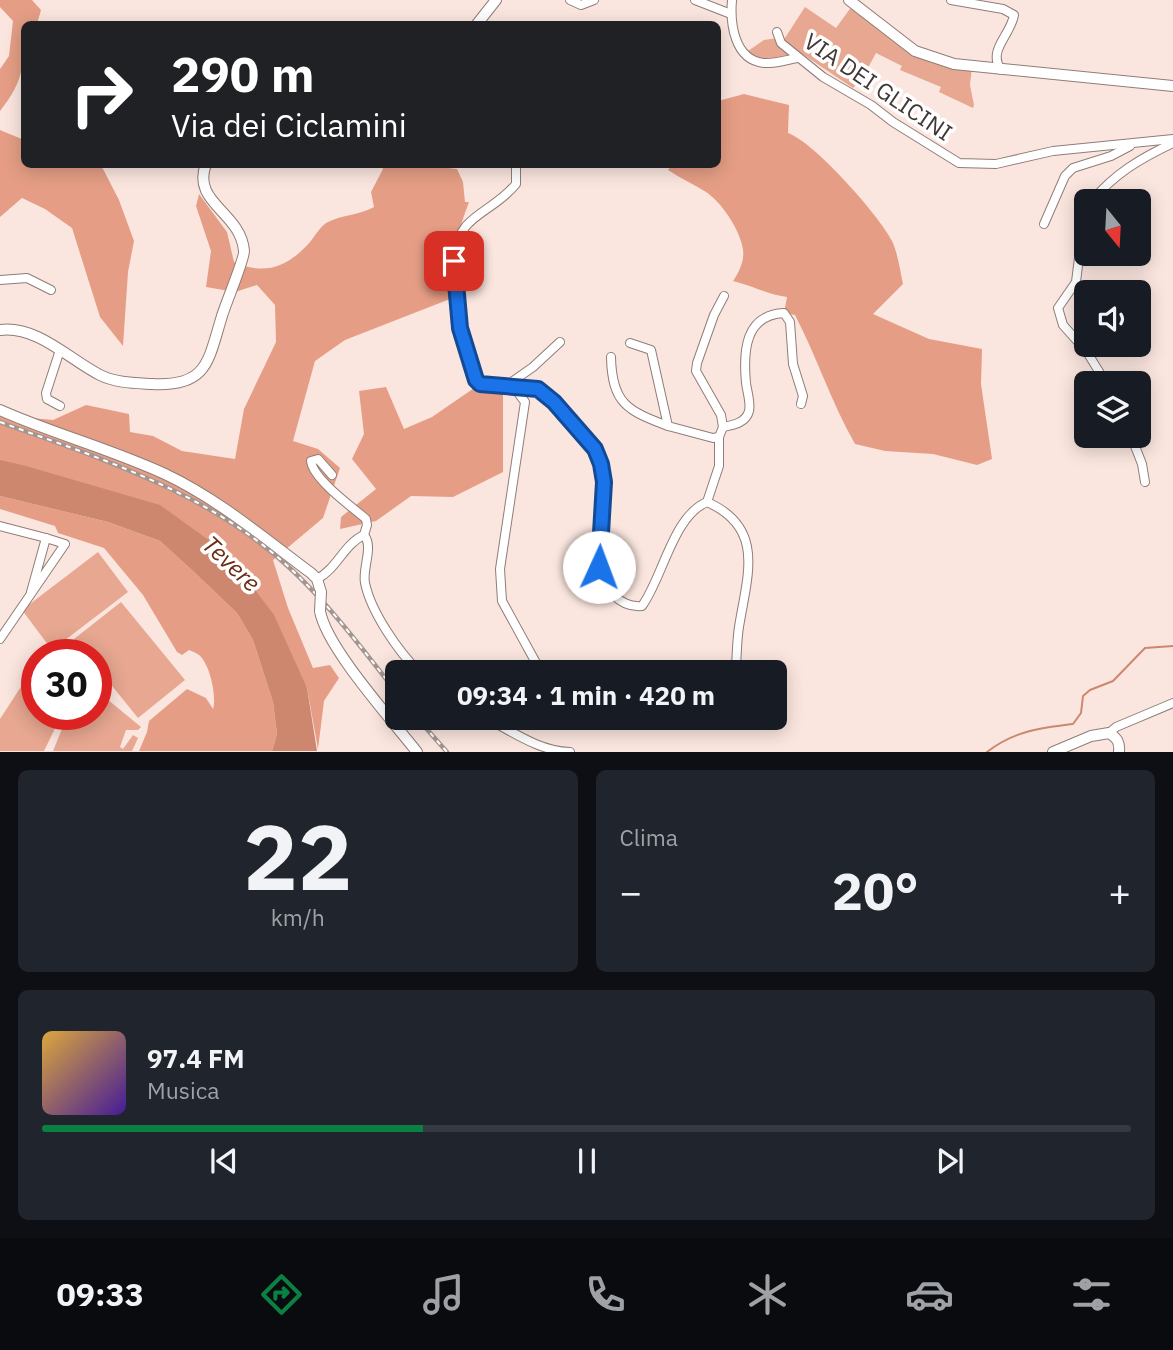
<!DOCTYPE html>
<html lang="it">
<meta charset="utf-8">
<style>
body{margin:0;font-family:"IBM Plex Sans",sans-serif;background:#20242c;color:#f1f3f6;height:100vh;display:flex;flex-direction:column;font-size:26px;white-space:nowrap}
*{box-sizing:border-box;margin:0}
p{font-size:23px;color:#9ea1a6}
.icon{flex:none;width:38px;height:38px;fill:none;stroke:currentColor;stroke-width:2;stroke-linecap:round;stroke-linejoin:round}
.map{position:relative;height:752px;overflow:hidden}
.panel{display:flex;flex-direction:column;gap:18px;padding:18px;background:#0d0f14;flex:1}
.panel>*{flex:none}
.guide{position:absolute;left:21px;top:21px;width:700px;height:147px;border-radius:10px;box-shadow:0 4px 18px #0003;background:#202124;color:#fff;overflow:hidden}
.needle{width:46px;rotate:162deg}
.fabs{position:absolute;left:1074px;top:189px;display:grid;gap:14px}
.fabs a{display:grid;place-items:center;width:77px;height:77px;border-radius:10px;background:#171b24;box-shadow:0 4px 18px #0003;font-size:35px}
.speed{position:absolute;left:21px;top:639px;display:flex;gap:14px;font-size:35px;font-weight:700;text-align:center}
.speed>*{display:grid;place-content:center;width:91px;height:91px;border-radius:50%;background:#171b24;box-shadow:0 4px 18px #0003;line-height:1}
.speed .limit{border:10px solid #d22;background:#fff;color:#111}
.pin{position:absolute;display:grid;place-items:center;width:60px;height:60px;color:#fff;margin:-30px;border-radius:14px;box-shadow:0 4px 10px #0006}
.me{position:absolute;width:77px;margin:-38px;rotate:2deg;stroke-linejoin:round;filter:drop-shadow(0 0 5px #0008)}
.turn{display:flex;align-items:center;gap:24px;height:147px;padding:0 35px;font-size:32px}
.turn .icon{width:91px;height:91px;stroke-width:2.5}
.turn b{display:block;font-size:49px;line-height:60px}
.big{font-size:52px;font-weight:700;line-height:1.1}
.panel .widget{flex:1;display:flex;flex-direction:column;justify-content:center;gap:10px;min-width:0;padding:0 24px;border-radius:10px;background:#20242c}
.panel .dial{align-items:center;gap:0}
.dial b{font-size:91px;line-height:1}
.song{display:flex;align-items:center;gap:21px}
.cover{width:84px;height:84px;border-radius:10px;background:linear-gradient(135deg,hsl(40 70% 55%),hsl(260 70% 35%))}
.played{height:7px;border-radius:4px;background:linear-gradient(90deg,#0b8043 35%,#363941 35%)}
.keys{display:flex;justify-content:space-around;direction:ltr}
.heat{display:flex;justify-content:space-between;align-items:center;font-size:38px;direction:ltr}
.panel .tiles{flex:1;display:grid;gap:18px;grid-template-columns:1fr 1fr}
.widget:last-child{grid-column:span 2}
.trip{position:absolute;left:385px;top:660px;width:402px;height:70px;border-radius:10px;background:#171b24;box-shadow:0 4px 18px #0003;font-weight:700;line-height:70px;text-align:center}
.tabs{display:flex;height:112px;justify-content:space-around;align-items:center;background:#090b0e;color:#9ea1a6}
.tabs .icon{width:49px;height:49px}
.tabs .on{color:#0b8043}
.tabs b{font-size:32px;color:#f1f3f6}
.map>svg:first-child{display:block}
.green{fill:#e7a791}
.forest{fill:#e59e85}
.water{fill:#cc876e}
.lines{fill:none;stroke-linecap:round;stroke-linejoin:round}
.stream{stroke:#cc876e;stroke-width:2}
.street-casing{stroke:#8f7d76;stroke-width:10}
.secondary-casing{stroke:#8f7d76;stroke-width:12}
.street{stroke:#fff;stroke-width:8}
.secondary{stroke:#fff;stroke-width:10}
.rail-casing{stroke:#a49591;stroke-width:4.5}
.rail{stroke:#fff;stroke-width:2;stroke-dasharray:5;stroke-linecap:butt}
.secondary-bridge-casing{stroke:#8f7d76;stroke-width:12;stroke-linecap:butt}
.secondary-bridge{stroke:#fff;stroke-width:10}
.route-casing{stroke:#114b97;stroke-width:18}
.route{stroke:#1a73e8;stroke-width:12}
.labels{text-anchor:middle;stroke-width:7;stroke-linejoin:round;paint-order:stroke}
.street-label{font-size:23px;fill:#403836;stroke:#fff}
.water-label{font-size:24px;font-style:italic;fill:#6c2c14;stroke:#fff}
</style>
<div class="map">
<svg width="1173" height="752" viewBox="0 0 1173 752">
<rect width="100%" height="100%" fill="#fbe6df"/>
<g class="green">
<path d="M 852,6 L 915,51 L 972,67 L 970,85 L 974,105 L 973,108 L 939,92 L 941,87 L 900,70 L 902,66 L 876,53 L 863,77 L 853,88 L 783,41 L 805,7 L 836,28 Z"/>
<path d="M 778,38 L 797,58 L 766,63 L 745,53 L 764,40 Z"/>
<path d="M 98,552 L 128,592 L 52,650 L 22,610 Z"/>
<path d="M 121,602 L 185,680 L 138,718 L 96,666 L 96,654 L 87,654 L 74,639 Z"/>
<path d="M 37,662 L 37,714 L 62,714 L 44,751 L 0,751 L 0,719 Z"/>
<path d="M 96,690 L 141,727 L 138,730 L 126,730 L 120,747 L 123,749 L 133,735 L 138,738 L 132,751 L 53,751 L 64,724 L 70,724 L 76,714 L 96,714 Z"/>
</g>
<g class="forest">
<path d="M 0,0 L 32,0 L 41,10 L 37,24 L 24,24 C 24,63 25,80 0,111 L 0,69 L 9,56 L 13,21 L 0,7 Z"/>
<path d="M 744,94 L 789,105 L 788,133 C 814,142 879,215 892,241 C 898,254 900,270 903,284 L 873,314 L 929,339 L 982,349 L 981,384 L 992,459 L 977,465 L 933,454 L 885,451 L 855,444 C 831,402 817,357 795,315 L 784,313 L 787,297 C 765,294 754,286 733,281 C 740,271 746,258 742,245 C 738,227 721,202 706,192 C 693,184 680,178 668,170 L 672,165 L 718,164 L 718,101 Z"/>
<path d="M 0,130 L 24,140 L 24,164 L 100,164 L 102,167 L 119,200 L 134,241 L 128,272 L 123,346 L 100,317 L 72,228 L 45,209 L 22,198 L 0,217 Z"/>
<path d="M 380,165 L 448,165 L 448,168 L 457,169 L 463,182 L 465,202 L 469,202 C 455,239 451,260 450,299 L 345,340 L 315,361 L 293,441 L 318,449 L 340,468 L 323,518 L 273,560 L 288,608 L 313,668 L 330,665 L 339,678 L 324,701 L 318,749 L 307,688 L 228,554 L 0,461 L 0,415 L 53,420 L 86,405 L 129,414 L 130,432 L 153,436 L 182,451 L 235,459 L 244,409 L 276,342 L 275,305 L 257,285 L 235,292 L 206,287 L 211,251 L 196,206 L 199,194 L 227,232 L 234,262 C 265,276 288,267 310,242 C 315,236 321,225 328,222 C 342,215 359,215 374,207 L 371,192 L 383,169 Z"/>
<path d="M 480,384 L 503,389 L 503,472 L 453,497 L 411,496 L 376,521 L 340,529 L 341,517 L 376,489 L 352,459 L 364,434 L 359,391 L 386,387 L 404,429 L 432,417 Z"/>
<path d="M 0,496 L 108,522 L 160,541 L 194,572 L 237,613 L 253,640 L 273,702 L 277,734 L 272,751 L 139,751 L 147,732 L 149,721 L 187,689 L 206,698 L 213,709 C 217,697 210,664 199,655 C 197,653 193,652 189,650 L 182,655 L 177,652 L 143,595 L 104,548 L 58,533 L 55,526 L 0,509 Z"/>
</g>
<path class="water" d="M 0,460 L 26,466 L 160,505 L 228,554 L 274,615 L 307,688 L 317,751 L 272,751 L 277,734 L 273,702 L 253,640 L 237,613 L 194,572 L 160,541 L 108,522 L 0,496 Z"/>
<g class="lines">
<path class="stream" d="M 987,752 C 1014,731 1040,728 1073,724 L 1081,713 L 1083,696 L 1090,690 L 1113,681 L 1145,648 L 1173,646"/>
<g class="street-casing">
<g id="street">
<path d="M 570,0 L 581,5 L 594,0"/>
<path d="M 695,0 L 731,14"/>
<path d="M 732,0 C 730,23 734,60 764,63 C 774,64 786,60 797,58"/>
<path d="M 951,0 L 1003,9 L 1014,15 C 1011,35 987,50 1001,70"/>
<path d="M 777,32 L 781,43 L 823,77 L 871,105 L 893,122 L 959,163 L 996,164 L 1053,151 L 1173,139"/>
<path d="M 516,164 L 516,184 C 500,204 480,210 466,226 C 439,259 461,344 476,380 L 480,384 C 498,386 521,382 538,389 C 554,396 598,450 602,466 C 610,501 592,537 599,567 C 604,588 619,608 642,606 C 663,577 673,516 707,502 C 766,528 747,576 739,627 C 737,639 737,653 736,665"/>
<path d="M 1092,201 C 1114,174 1141,158 1173,143"/>
<path d="M 1087,215 L 1083,225 L 1076,282 L 1058,308 L 1063,325 L 1087,352 L 1106,383"/>
<path d="M 1044,224 L 1065,176 L 1073,168 L 1111,156 L 1130,146"/>
<path d="M 0,280 L 27,278 L 51,290"/>
<path d="M 630,343 L 651,350 L 668,426 L 713,438 L 719,437"/>
<path d="M 611,357 C 612,404 628,411 668,426"/>
<path d="M 506,386 L 533,367 L 560,342"/>
<path d="M 513,386 L 525,402 L 500,569 L 502,601 L 541,672"/>
<path d="M 60,406 L 47,399 L 46,393 L 60,350"/>
<path d="M 723,427 C 733,425 746,423 749,411 C 751,403 747,391 746,383 C 743,351 745,315 784,313 L 790,322 L 793,364 L 803,396 L 801,404"/>
<path d="M 1131,436 L 1142,464 L 1145,482"/>
<path d="M 332,475 L 318,459 L 311,461 C 313,479 352,507 366,519 L 367,525 L 364,535"/>
<path d="M 707,502 L 719,466 L 719,437 L 723,427 L 721,415 L 696,371 L 697,363 L 714,315 L 724,296"/>
<path d="M 0,526 L 46,538"/>
<path d="M 317,579 C 337,569 344,544 364,535 C 374,547 362,568 365,583 C 371,612 398,651 419,672"/>
<path d="M 0,639 L 65,544 L 46,538 L 31,592"/>
<path d="M 486,718 C 513,732 539,751 570,752"/>
<path d="M 1109,733 L 1116,727 L 1173,703"/>
</g>
</g>
<g class="secondary-casing">
<g id="secondary">
<path d="M 849,0 L 915,51 L 954,64 L 1173,86"/>
<path d="M 477,24 L 496,0"/>
<path d="M 0,330 C 37,325 70,360 100,375 C 116,383 135,383 152,384 C 208,387 208,361 222,316 C 225,305 245,258 244,251 C 241,212 191,203 206,164"/>
<path d="M 0,410 C 54,434 111,449 165,474 C 218,499 264,538 311,573 L 317,579 L 321,592"/>
<path d="M 320,611 C 326,647 392,720 417,752"/>
<path d="M 1053,752 L 1091,736 L 1109,733 C 1117,738 1120,742 1119,752"/>
</g>
</g>
<use href="#street" class="street"/>
<use href="#secondary" class="secondary"/>
<g class="rail-casing">
<g id="rail">
<path d="M 0,422 C 104,460 211,493 293,571 C 332,608 364,651 397,693"/>
<path d="M 417,718 L 447,752"/>
</g>
</g>
<use href="#rail" class="rail"/>
<g class="secondary-bridge-casing">
<path id="secondary-bridge" d="M 320,611 L 321,592"/>
</g>
<use href="#secondary-bridge" class="secondary-bridge"/>
</g>
<g class="lines">
<g class="route-casing">
<path id="route" d="M 454,261 L 460,328 L 476,380 L 480,384 L 538,389 L 554,402 L 595,449 L 601,464 L 604,482 L 599,567"/>
</g>
<use href="#route" class="route"/>
</g>
<g class="labels">
<g class="street-label">
<text transform="translate(878 87) rotate(34)" y="8">VIA DEI GLICINI</text>
</g>
<g class="water-label">
<text transform="translate(231 564) rotate(43)" y="8">Tevere</text>
</g>
</g>
</svg>
<div class="fabs">
<a><svg class="needle" viewBox="-14 -14 28 28"><path d="M0-13l5 13h-10z" fill="#e53935"/><path d="M0 13l5-13h-10z" fill="#9ea1a6"/></svg></a>
<a><svg class="icon" aria-label="sound" viewBox="0 0 24 24"><path d="M4 9h4l5-4v14l-5-4H4zM17 9q2 3 0 6"/></svg></a>
<a><svg class="icon" aria-label="layers" viewBox="0 0 24 24"><path d="M12 4l9 5-9 5-9-5zM3 14l9 5 9-5"/></svg></a>
</div>
<div class="speed"><div class="limit">30</div></div>
<div class="pin" style="left:454px;top:261px;background:#d93025"><svg class="icon" aria-label="arrive" viewBox="0 0 24 24"><path d="M6 21V4h12l-3 4 3 4H6"/></svg></div>
<svg class="me" style="left:599px;top:567px" viewBox="-20 -20 40 40"><circle r="19" fill="#fff"/><path d="M0-13L10 11 0 6-10 11z" fill="#1a73e8"/></svg>
<div class="trip">09:34 · 1 min · 420 m</div>
<div class="guide">
<div class="turn"><svg class="icon" aria-label="right" viewBox="0 0 24 24"><path d="M7 20v-9h11M14 6l5 5-5 5"/></svg><div><b>290 m</b>Via dei Ciclamini</div></div>
</div>
</div>
<section class="panel">
<div class="tiles">
<div class="widget dial"><b>22</b><p>km/h</p></div>
<div class="widget"><p>Clima</p>
<div class="heat"><a>−</a><b class="big">20°</b><a>+</a></div>
</div>
<div class="widget">
<div class="song"><i class="cover"></i><div><b>97.4 FM</b><p>Musica</p></div></div>
<div class="played"></div>
<div class="keys"><svg class="icon" aria-label="previous" viewBox="0 0 24 24"><path d="M18 5L8 12l10 7zM5 5v14"/></svg><svg class="icon" aria-label="pause" viewBox="0 0 24 24"><path d="M8 5v14M16 5v14"/></svg><svg class="icon" aria-label="next" viewBox="0 0 24 24"><path d="M6 5l10 7-10 7zM19 5v14"/></svg></div>
</div>
</div>
</section>
<nav class="tabs">
<b>09:33</b>
<svg class="icon on" aria-label="directions" viewBox="0 0 24 24"><path d="M12 3l9 9-9 9-9-9zM9 14v-3h6M13 9l2 2-2 2"/></svg>
<svg class="icon" aria-label="music" viewBox="0 0 24 24"><path d="M9 18V5l10-2v13"/><circle cx="6" cy="18" r="3"/><circle cx="16" cy="16" r="3"/></svg>
<svg class="icon" aria-label="phone" viewBox="0 0 24 24"><path d="M5 4h4l2 5-3 2q2 4 5 5l2-3 5 2v4C11 20 4 13 5 4z"/></svg>
<svg class="icon" aria-label="climate" viewBox="0 0 24 24"><path d="M12 3v18M4 7l16 10M4 17L20 7"/></svg>
<svg class="icon" aria-label="car" viewBox="0 0 24 24"><path d="M5 17H2v-5l4-1 3-4h7l3 4 3 1v5h-3M9 17h6M6 11h13"/><circle cx="7" cy="17" r="2"/><circle cx="17" cy="17" r="2"/></svg>
<svg class="icon" aria-label="filters" viewBox="0 0 24 24"><path d="M4 7h16M4 17h16"/><circle cx="9" cy="7" r="2"/><circle cx="15" cy="17" r="2"/></svg>
</nav>
